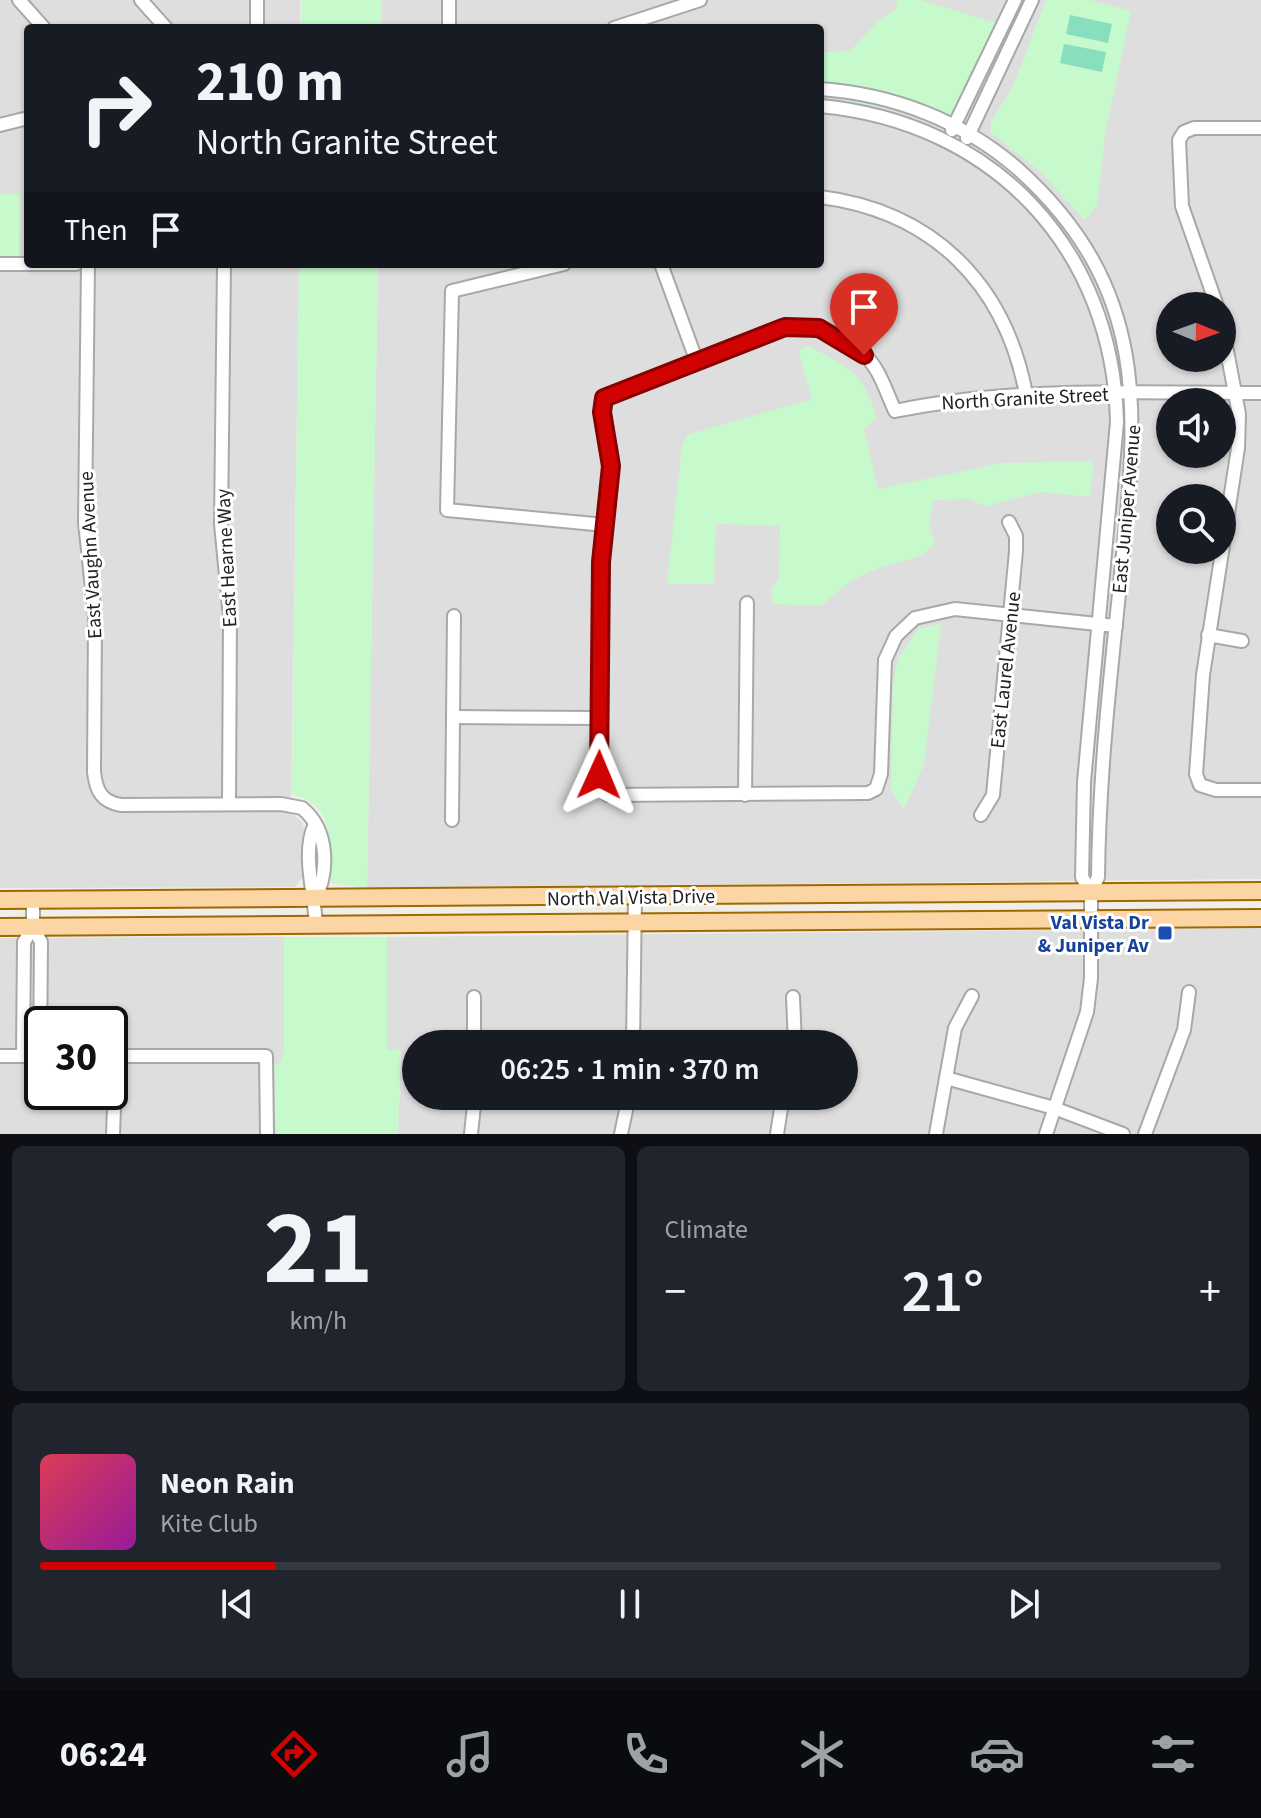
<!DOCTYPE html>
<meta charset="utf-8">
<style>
body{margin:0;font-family:"Source Sans 3",sans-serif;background:#20242c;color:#f1f3f6;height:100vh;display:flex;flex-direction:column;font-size:30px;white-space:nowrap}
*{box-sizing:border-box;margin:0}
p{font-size:26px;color:#9ea1a6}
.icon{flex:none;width:44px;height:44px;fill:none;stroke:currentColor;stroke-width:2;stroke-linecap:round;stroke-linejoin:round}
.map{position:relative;height:1134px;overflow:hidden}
.panel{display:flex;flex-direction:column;gap:12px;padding:12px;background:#0d0f14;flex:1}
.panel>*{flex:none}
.guide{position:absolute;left:24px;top:24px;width:800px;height:244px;border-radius:8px;box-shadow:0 2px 6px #0004;background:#171b24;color:#f1f3f6;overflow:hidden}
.needle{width:52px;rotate:91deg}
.buttons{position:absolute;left:1156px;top:292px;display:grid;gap:16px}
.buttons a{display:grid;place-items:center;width:80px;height:80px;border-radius:50%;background:#171b24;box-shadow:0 2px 6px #0004;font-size:40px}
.speed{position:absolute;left:24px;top:1006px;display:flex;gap:16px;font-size:40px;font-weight:700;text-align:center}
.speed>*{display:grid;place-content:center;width:104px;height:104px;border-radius:50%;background:#171b24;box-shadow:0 2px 6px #0004;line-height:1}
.speed .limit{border:4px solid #111;border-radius:12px;background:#fff;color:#111}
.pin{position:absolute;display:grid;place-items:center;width:68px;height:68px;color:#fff;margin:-82px -34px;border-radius:50% 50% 50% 0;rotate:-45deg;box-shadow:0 0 8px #0007}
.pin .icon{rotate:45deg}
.me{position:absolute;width:88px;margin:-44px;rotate:1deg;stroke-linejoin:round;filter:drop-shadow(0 0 6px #0008)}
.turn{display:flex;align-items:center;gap:28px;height:168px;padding:0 40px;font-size:36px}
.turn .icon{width:104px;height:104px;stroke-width:2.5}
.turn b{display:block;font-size:56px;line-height:68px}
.then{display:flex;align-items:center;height:76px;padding:0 40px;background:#0003;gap:16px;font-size:30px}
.big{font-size:60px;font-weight:600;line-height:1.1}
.panel .tile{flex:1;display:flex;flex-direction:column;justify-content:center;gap:12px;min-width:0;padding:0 28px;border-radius:12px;background:#20242c}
.panel .dial{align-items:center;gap:0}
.dial b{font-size:104px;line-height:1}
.song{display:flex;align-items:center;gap:24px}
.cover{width:96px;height:96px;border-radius:12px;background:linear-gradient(135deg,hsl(350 70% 55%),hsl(300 70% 35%))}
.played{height:8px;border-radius:4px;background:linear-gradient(90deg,#d00302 20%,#363941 20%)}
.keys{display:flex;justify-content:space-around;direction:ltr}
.heat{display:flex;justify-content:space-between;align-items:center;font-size:44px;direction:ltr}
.panel .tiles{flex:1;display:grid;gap:12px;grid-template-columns:1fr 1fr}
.tile:last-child{grid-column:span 2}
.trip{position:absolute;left:402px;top:1030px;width:456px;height:80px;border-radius:40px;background:#171b24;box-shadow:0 2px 6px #0004;font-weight:600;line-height:80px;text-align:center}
.dock{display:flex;height:128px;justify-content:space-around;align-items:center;background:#090b0e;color:#9ea1a6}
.dock .icon{width:56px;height:56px}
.dock .on{color:#d00302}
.dock b{font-size:36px;color:#f1f3f6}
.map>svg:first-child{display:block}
.residential{fill:#dfdede;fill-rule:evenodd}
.park{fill:#c6f9cb}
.pitch{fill:#87dfbd}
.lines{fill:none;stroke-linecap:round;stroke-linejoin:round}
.minor-casing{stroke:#a8a8a8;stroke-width:16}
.major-casing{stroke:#9c6902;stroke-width:20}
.minor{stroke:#fff;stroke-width:12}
.major{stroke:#fbd5a3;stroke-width:16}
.route-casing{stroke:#870201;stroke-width:20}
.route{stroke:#d00302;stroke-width:14}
.transit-dot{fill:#1a4fb4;stroke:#fff;stroke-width:3}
.labels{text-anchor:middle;stroke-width:6;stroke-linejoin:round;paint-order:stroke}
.street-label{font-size:20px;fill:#212121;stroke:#fff}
.transit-label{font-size:20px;font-weight:bold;fill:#164399;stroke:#fff;text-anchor:end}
</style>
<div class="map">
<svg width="1261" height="1134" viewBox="0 0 1261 1134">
<rect width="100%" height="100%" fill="#f1eee8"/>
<g class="residential">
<path d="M 0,0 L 300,0 L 300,28 L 28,28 L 28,264 L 299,264 L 291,813 L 301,821 L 306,832 L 305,874 L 295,887 L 0,888 Z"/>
<path d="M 382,0 L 1261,0 L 1261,879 L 367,888 L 378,264 L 820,264 L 820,28 L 381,28 ZM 1170,306 L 1222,306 L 1222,358 L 1170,358 ZM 1170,402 L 1222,402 L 1222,454 L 1170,454 ZM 1170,498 L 1222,498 L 1222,550 L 1170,550 Z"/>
<path d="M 1261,928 L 1261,1134 L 398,1134 L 401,1051 L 387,1051 L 387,937 ZM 416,1044 L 844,1044 L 844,1096 L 416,1096 Z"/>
<path d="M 284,937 L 284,1052 L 280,1063 L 274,1065 L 276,1134 L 0,1134 L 0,938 ZM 42,1024 L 110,1024 L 110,1092 L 42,1092 Z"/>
</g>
<g class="park">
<path d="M 301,0 L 382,0 L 381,28 L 301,28 Z"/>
<path d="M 898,0 L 921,0 L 999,24 L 951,132 L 902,112 L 820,95 L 820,53 L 851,50 L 879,20 L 895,11 Z"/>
<path d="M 1046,0 L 1090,0 L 1131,11 L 1105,135 L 1097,206 L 1084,220 L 1043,174 L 990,132 L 991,121 L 1012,89 Z"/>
<path d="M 0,194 L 20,194 L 19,256 L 0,256 Z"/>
<path d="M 299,264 L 378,264 L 367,888 L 331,883 C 326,847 339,805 292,795 Z"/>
<path d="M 809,346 C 850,369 862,371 877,417 L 864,429 L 878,489 L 1002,463 L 1094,461 L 1090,497 L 1041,492 L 986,506 L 967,499 L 933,500 L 929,524 L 935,544 C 917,563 901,559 879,568 C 855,576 839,590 821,606 L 773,604 L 771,588 L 779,579 L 780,526 L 716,524 L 714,584 L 667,584 L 682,444 L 689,434 L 812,399 L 798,350 Z"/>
<path d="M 941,624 L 924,764 L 904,809 L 891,791 L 893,684 L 898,659 L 919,628 Z"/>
<path d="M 284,937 L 387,937 L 387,1050 L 400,1050 L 398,1134 L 276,1134 L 274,1064 L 280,1063 L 284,1052 Z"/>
</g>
<g class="pitch">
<path d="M 1070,15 L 1112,24 L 1108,43 L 1066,34 Z"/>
<path d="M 1064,44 L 1106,52 L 1102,72 L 1060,63 Z"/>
</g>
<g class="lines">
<g class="minor-casing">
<g id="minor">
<path d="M 19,0 L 44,28"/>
<path d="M 141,0 L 166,28"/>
<path d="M 257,28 L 257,0"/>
<path d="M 449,28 L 449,0"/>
<path d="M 614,28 L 700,0"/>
<path d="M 820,89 C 893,94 963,121 1018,169 C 1158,295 1136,425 1119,594 C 1109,688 1099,782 1098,877 L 1091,893 L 1091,978 L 1087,1012 L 1046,1134"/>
<path d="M 820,106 C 993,122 1113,248 1117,422 L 1084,782 L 1082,877 L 1091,893"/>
<path d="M 0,125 L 28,118"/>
<path d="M 952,130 L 1015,0"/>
<path d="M 967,138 L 1032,0"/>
<path d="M 820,197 C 932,211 1005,283 1026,394"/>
<path d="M 0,264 L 76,264"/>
<path d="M 88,264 L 85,522 L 95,617 L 94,772 C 96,791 102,802 121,805 L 281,804 L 302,808 C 329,830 329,871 315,900"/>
<path d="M 224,264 L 221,524 L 230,617 L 229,804"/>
<path d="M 564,264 L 452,291 L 447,510 L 605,525"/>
<path d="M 661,264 L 697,362"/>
<path d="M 1217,306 L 1182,206 L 1179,140 L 1184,132 L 1194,128 L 1261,128"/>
<path d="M 1222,325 L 1239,414 L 1238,448 L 1203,675 L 1196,774 L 1200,785 L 1216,790 L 1261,790"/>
<path d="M 1116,626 L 955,609 L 915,618 L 896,636 L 885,660 L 881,774 L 876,789 L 868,793 L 608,795 L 601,786 L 599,775 L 601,562 L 611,466 L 602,412 L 604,398 L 785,327 C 818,326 859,339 877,371 C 884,383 889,398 895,411 C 1015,386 1139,393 1261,393"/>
<path d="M 1208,635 L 1242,641"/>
<path d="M 453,717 L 599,718"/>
<path d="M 745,795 L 747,603"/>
<path d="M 981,815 L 993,795 L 1016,551 L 1016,536 L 1009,522"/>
<path d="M 452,820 L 454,616"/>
<path d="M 315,824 C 301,852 315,895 316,926"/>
<path d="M 33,927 L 41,942 L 40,1056"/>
<path d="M 474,997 L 474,1044"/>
<path d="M 793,997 L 795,1044"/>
<path d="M 633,1044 L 635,897"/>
<path d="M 0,1056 L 29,1056"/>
<path d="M 23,1056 L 24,942 L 33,927 L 33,900"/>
<path d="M 110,1056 L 266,1056 L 267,1134"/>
<path d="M 946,1078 L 1054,1108 L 1123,1134"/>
<path d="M 113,1134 L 116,1057"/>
<path d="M 471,1134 L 475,1096"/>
<path d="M 621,1134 L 629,1096"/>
<path d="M 777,1134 L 783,1096"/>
<path d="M 936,1134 L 955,1028 L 972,996"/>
<path d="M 1145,1134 L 1184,1030 L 1189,992"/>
</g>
</g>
<g class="major-casing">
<g id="major">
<path d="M 0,900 L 1261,891"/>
<path d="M 0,927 L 1261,918"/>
</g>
</g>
<use href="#minor" class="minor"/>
<use href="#major" class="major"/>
</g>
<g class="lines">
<g class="route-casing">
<path id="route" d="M 599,775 L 601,562 L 611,466 L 602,412 L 604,398 L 785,327 L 819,328 L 864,355"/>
</g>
<use href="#route" class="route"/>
</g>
<rect class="transit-dot" x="1157" y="925" width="16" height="16" rx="4"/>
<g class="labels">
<g class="street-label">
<text transform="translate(1025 398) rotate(-3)" y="7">North Granite Street</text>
<text transform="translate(1126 509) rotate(-85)" y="7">East Juniper Avenue</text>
<text transform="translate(90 555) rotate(-93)" y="7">East Vaughn Avenue</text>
<text transform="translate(226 558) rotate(-93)" y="7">East Hearne Way</text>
<text transform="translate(1005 670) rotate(-84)" y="7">East Laurel Avenue</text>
<text transform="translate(631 897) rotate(-1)" y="7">North Val Vista Drive</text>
</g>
<g class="transit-label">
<text x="1149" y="929">Val Vista Dr<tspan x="1149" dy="23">&amp; Juniper Av</tspan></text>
</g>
</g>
</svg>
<div class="buttons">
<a><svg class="needle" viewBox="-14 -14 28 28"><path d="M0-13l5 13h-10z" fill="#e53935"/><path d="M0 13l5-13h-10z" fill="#9ea1a6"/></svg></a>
<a><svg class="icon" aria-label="sound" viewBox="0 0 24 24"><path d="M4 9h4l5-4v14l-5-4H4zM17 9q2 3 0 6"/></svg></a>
<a><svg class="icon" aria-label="search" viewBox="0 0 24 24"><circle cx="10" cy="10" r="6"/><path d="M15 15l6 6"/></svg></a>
</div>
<div class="speed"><div class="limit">30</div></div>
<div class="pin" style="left:864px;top:355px;background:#d93025"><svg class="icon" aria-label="arrive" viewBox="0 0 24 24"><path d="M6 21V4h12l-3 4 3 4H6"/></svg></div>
<svg class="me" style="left:599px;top:775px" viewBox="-20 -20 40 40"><path d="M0-17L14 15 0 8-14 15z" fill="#d00302" stroke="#fff" stroke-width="4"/></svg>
<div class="trip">06:25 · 1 min · 370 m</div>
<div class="guide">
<div class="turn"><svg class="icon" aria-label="right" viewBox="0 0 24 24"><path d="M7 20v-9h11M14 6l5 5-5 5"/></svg><div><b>210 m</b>North Granite Street</div></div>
<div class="then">Then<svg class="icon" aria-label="arrive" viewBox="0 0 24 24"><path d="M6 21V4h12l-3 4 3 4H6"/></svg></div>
</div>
</div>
<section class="panel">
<div class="tiles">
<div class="tile dial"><b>21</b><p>km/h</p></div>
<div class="tile"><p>Climate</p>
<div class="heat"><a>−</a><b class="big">21°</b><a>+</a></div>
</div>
<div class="tile">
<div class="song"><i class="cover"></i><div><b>Neon Rain</b><p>Kite Club</p></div></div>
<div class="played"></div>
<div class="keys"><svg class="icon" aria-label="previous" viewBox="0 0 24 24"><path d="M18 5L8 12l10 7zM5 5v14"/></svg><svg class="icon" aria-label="pause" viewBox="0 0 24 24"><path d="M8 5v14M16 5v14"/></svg><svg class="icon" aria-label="next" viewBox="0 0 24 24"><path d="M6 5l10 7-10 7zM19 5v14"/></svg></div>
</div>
</div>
</section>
<nav class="dock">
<b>06:24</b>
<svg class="icon on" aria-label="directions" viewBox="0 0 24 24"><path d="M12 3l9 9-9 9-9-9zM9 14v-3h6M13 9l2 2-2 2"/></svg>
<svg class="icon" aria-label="music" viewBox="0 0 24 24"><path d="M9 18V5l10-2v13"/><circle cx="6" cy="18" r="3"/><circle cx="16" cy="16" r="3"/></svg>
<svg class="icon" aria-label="phone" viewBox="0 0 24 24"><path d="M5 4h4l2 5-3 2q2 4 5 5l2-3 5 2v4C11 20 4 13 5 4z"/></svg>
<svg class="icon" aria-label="climate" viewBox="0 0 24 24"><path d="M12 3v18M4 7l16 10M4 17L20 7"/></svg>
<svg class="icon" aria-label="car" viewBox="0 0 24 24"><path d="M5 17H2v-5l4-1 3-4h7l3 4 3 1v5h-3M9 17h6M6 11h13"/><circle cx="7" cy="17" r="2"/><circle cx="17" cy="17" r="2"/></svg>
<svg class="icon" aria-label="filters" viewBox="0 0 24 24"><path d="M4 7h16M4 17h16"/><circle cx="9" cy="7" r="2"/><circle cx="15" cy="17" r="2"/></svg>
</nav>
